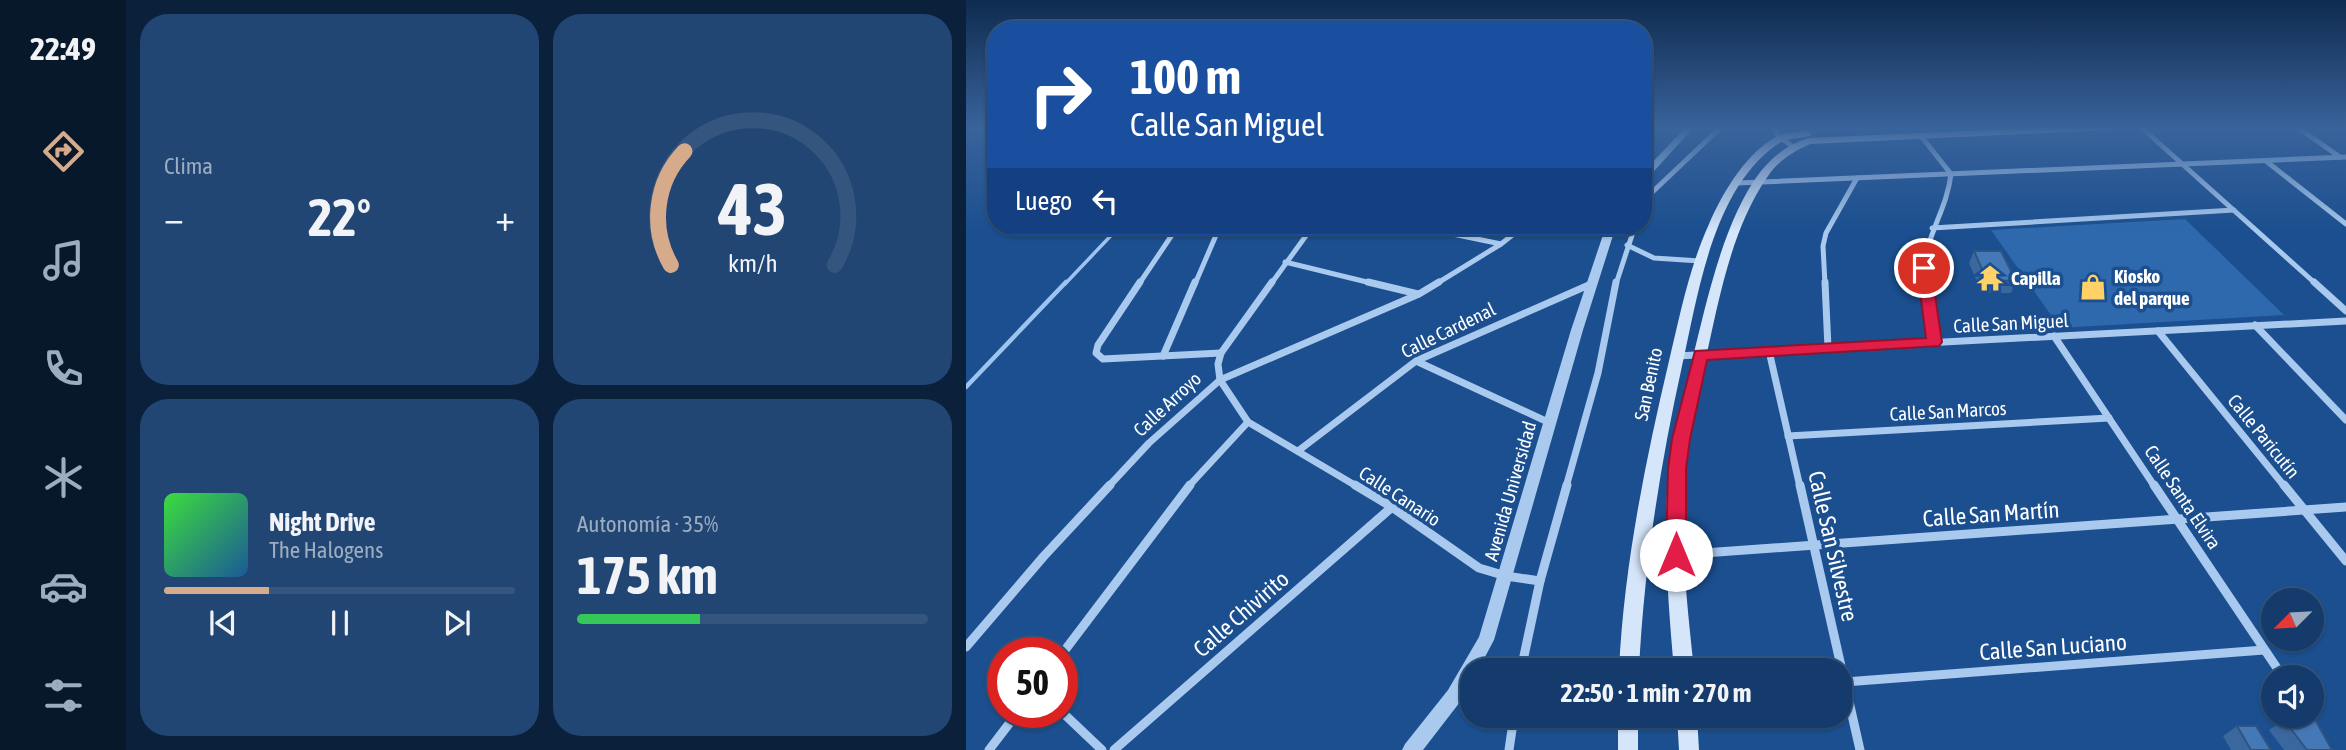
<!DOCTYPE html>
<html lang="es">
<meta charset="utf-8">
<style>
body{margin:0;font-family:"Asap Condensed",sans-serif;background:#214673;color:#f1f3f6;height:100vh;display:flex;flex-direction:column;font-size:26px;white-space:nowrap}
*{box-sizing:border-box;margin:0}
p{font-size:23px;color:#9dadc1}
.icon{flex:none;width:38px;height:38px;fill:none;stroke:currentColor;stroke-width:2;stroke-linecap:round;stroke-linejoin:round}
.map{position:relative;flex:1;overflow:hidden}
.side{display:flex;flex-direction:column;gap:14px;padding:14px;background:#0b203b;width:840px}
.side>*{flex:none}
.banner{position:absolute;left:21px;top:21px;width:665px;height:214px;border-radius:28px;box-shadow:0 2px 5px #0004,0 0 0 2px #33557e;background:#1a4fa0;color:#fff;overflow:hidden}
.needle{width:46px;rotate:246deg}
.controls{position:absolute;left:1295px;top:588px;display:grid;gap:14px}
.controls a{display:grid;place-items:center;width:63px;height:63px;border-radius:50%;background:#143b6b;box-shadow:0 2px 5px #0004,0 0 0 2px #33557e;font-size:35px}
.speed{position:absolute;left:21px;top:637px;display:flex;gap:14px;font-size:35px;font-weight:700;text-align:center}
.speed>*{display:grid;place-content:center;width:91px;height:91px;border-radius:50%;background:#143b6b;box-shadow:0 2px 5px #0004,0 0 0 2px #33557e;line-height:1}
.speed .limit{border:10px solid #d22;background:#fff;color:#111}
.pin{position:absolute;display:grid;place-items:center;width:60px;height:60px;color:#fff;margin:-30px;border:4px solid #fff;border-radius:50%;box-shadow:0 2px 7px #0007}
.me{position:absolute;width:77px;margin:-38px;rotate:0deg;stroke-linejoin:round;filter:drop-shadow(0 0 5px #0008)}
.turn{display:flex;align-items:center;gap:24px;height:147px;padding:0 28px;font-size:32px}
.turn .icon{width:91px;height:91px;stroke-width:2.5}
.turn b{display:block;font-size:49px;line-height:60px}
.then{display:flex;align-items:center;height:66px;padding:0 28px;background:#0003;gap:14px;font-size:26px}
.big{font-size:52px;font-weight:700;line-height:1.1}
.side .widget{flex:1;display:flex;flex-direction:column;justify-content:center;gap:10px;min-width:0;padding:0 24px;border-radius:28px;background:#214673}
.side .dial{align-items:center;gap:0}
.dial svg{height:182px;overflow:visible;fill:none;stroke:#33557e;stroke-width:7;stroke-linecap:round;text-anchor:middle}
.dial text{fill:#f1f3f6;stroke:none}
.song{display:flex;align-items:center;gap:21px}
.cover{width:84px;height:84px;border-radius:10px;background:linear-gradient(135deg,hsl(120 70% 55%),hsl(210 70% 35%))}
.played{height:7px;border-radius:4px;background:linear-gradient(90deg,#d6ab8b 30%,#33557e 30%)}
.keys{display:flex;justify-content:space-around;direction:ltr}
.heat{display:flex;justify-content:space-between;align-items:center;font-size:38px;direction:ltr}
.charge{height:10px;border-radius:5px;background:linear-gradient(90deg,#34c759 35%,#33557e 0)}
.side .tiles{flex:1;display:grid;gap:14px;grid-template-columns:repeat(2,1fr)}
.trip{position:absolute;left:494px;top:658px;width:392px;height:70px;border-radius:28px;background:#143b6b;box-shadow:0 2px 5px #0004,0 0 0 2px #33557e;font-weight:700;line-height:70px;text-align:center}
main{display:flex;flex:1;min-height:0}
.tabs{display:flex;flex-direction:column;width:126px;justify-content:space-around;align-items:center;background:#08182b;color:#9dadc1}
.tabs .icon{width:49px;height:49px}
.tabs .current{color:#d6ab8b}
.tabs b{font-size:32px;color:#f1f3f6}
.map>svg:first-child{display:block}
.green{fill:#2e69ad}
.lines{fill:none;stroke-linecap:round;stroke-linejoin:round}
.stream-far1{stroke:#9cc4f0;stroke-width:3.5}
.stream{stroke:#9cc4f0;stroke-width:4.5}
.minor-far2{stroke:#a9c9ee;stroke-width:5}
.minor-far1{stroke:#a9c9ee;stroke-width:7}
.minor{stroke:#a9c9ee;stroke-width:9}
.tertiary{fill:#a9c9ee;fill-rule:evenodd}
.secondary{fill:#d6e6fa;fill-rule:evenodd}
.wall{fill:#3a679d}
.building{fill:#4478b7;stroke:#305480;stroke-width:2}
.route{fill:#e11d48;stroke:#92132f;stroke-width:2}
.labels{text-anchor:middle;stroke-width:7;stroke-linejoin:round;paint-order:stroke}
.poi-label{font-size:19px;font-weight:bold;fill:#fff;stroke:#1b4f8f;text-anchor:start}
.street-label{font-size:19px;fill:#fff;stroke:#1b4f8f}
.near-street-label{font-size:23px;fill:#fff;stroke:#1b4f8f}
</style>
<main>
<nav class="tabs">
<b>22:49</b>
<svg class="icon current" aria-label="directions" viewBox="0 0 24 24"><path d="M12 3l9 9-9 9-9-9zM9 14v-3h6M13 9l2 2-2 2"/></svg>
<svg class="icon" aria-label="music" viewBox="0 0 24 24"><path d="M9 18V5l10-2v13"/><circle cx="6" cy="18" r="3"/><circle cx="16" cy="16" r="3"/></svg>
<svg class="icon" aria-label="phone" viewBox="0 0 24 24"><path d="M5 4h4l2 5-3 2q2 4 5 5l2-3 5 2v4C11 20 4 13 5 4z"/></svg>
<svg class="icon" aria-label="climate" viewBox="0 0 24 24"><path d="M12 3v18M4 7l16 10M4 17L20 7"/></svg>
<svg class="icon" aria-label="car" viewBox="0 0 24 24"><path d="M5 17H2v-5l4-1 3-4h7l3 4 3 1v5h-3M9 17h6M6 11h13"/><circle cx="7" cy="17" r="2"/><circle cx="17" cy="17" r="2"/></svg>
<svg class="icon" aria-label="filters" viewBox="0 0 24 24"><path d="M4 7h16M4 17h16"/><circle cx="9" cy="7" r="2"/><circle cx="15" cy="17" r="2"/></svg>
</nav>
<section class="side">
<div class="tiles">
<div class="widget"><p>Clima</p>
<div class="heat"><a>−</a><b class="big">22°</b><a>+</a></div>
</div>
<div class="widget dial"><svg viewBox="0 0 100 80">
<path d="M14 69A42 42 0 1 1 86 69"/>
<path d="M14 69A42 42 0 0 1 20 19" stroke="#d6ab8b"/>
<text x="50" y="56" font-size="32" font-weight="700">43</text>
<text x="50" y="72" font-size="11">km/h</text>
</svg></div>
<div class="widget">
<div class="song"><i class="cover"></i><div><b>Night Drive</b><p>The Halogens</p></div></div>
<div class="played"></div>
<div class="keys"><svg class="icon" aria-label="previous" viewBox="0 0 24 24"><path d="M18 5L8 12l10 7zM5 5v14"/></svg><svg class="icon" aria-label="pause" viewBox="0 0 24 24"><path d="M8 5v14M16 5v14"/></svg><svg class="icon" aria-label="next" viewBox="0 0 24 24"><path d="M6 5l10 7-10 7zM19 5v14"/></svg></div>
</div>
<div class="widget"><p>Autonomía · 35%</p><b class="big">175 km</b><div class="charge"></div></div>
</div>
</section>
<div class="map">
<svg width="1380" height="750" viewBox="0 0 1380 750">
<rect width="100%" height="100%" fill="#1b4f8f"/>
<path class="green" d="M 1219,219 L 1318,315 L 1094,328 L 1025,230 Z"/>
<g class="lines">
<path class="stream-far1" d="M 99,284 L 154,226"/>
<path class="stream" d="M 0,387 L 100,282"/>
<g class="minor-far2">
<path d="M 808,127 L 812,136 L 826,146"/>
<path d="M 1175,127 L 1350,284"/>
<path d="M 1331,127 L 1374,157"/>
<path d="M 955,136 L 985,174 C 980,216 955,238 959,284"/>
<path d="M 1300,161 L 1380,224"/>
<path d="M 771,183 L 1380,157"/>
<path d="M 679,199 L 755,127"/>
<path d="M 448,226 L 535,244"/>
<path d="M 966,228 L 1268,210"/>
<path d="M 661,245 L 688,258 L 734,261"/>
<path d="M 319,262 L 409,284"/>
<path d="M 173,284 L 212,226"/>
<path d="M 229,284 L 254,226"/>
<path d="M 305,284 L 347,226"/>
<path d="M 470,284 L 535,244 L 558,226"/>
<path d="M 650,284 L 669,226"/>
<path d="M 859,284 L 857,246 L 860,233 L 891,178"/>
</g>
<g class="minor-far1">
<path d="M 174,282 L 132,345 L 130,353 L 137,359 L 255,353"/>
<path d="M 306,282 L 255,353 L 252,364 L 254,380 L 282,422 L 392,487"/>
<path d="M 402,282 L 452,294"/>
<path d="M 859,282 L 862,348"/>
<path d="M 958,282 L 968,342"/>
<path d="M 1348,282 L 1380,311"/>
<path d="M 1289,325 L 1380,420"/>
<path d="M 1192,331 L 1319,487"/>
<path d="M 1088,336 L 1189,487"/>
<path d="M 803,351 L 834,487"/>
<path d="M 197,356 L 229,282"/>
<path d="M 711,356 L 1380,321"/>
<path d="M 450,361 L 584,423"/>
<path d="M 822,436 L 1143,418"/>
<path d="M 332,451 L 450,361 L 625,284"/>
<path d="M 142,487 L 183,443 L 254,380 L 453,294 L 473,282"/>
<path d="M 222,487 L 282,422"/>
<path d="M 600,487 L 632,373 L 650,282"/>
</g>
<g class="minor">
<path d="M 389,485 L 426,507 L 513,568 L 540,576 L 574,581"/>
<path d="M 834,485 L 894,750"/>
<path d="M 1188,485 L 1317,677"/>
<path d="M 1318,485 L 1380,561"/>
<path d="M 676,562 L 710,555 L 1380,507"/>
<path d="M 0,647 L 78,556 L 144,485"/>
<path d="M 96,654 L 224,485"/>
<path d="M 555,670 L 574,581 L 601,485"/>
<path d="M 879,682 L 1298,650"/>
<path d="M 96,712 L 136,750"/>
<path d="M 23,750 L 52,712"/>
<path d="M 148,750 L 426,507"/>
<path d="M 543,750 L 548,716"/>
</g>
<g class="tertiary">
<path d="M 720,127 L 728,127 L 680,180 L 677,181 L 677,172 Z"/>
<path d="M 640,226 L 650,226 L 617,330 L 528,640 L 512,670 L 506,670 L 506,681 L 494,702 L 457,750 L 436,750 L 439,744 L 482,690 L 513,637 L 605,330 Z"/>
</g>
<g class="secondary">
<path d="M 1089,127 L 1151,127 L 1146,130 L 844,144 C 827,152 813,160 802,176 C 765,229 753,300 739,362 C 730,406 719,449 717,494 C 715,553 722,612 728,670 L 708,670 C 703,612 698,553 701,495 C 703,450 715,408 725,365 C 740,305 757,220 795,171 C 808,155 823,144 842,138 Z"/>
<path d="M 841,131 L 846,134 L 844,136 C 831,139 821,137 809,146 C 746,192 732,295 716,366 C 694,466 678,567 673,670 L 653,670 C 658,566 679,463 703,361 C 714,315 723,268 743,224 C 756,194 777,158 805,140 C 816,132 828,132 841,131 Z"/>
<rect x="652" y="716" width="20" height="34"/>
<path d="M 711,716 L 731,716 L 733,750 L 713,750 Z"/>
</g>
</g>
<g class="wall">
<path d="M 1008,251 L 1050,281 L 1045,293 L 1016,293 L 1003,263 Z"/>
<path d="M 1318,720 L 1366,750 L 1318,750 L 1303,730 Z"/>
<path d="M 1271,726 L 1305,750 L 1265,750 L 1257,736 Z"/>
</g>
<g class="building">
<path d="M 1008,251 L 1035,251 L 1050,281 L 1021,280 Z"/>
<path d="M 1346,714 L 1366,750 L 1341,750 L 1318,720 L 1327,716 L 1346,716 Z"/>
<path d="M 1271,726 L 1290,726 L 1305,750 L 1285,750 Z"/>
</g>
<linearGradient id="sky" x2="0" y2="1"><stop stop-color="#0f2b4f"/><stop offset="0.55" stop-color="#39639b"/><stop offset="1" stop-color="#39639b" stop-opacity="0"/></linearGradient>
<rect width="1380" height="232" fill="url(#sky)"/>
<path class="route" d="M 958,264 L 965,268 L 976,342 L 973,346 L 741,360 L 724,439 L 720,469 L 720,555 L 717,561 L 710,564 L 703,561 L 700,555 L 702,469 L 706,439 L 729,351 L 960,338 L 951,268 Z"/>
<defs>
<g id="temple-bare" transform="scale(2.1)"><path d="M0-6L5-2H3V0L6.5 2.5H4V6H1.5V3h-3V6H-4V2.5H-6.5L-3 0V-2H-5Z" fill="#ffd166" stroke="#1b4f8f" stroke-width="2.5" paint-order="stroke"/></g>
<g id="shop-bare" transform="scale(2.1)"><path d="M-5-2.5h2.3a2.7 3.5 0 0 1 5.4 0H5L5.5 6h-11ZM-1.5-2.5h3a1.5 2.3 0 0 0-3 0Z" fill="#ffd166" stroke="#1b4f8f" stroke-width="2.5" paint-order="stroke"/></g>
</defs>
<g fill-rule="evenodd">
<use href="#temple-bare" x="1024" y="278"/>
<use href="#shop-bare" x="1127" y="287"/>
</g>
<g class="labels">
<g class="poi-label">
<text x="1148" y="283">Kiosko<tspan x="1148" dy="22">del parque</tspan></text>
<text x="1045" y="285">Capilla</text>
</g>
<g class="street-label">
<text transform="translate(1045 323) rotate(-3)" y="7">Calle San Miguel</text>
<text transform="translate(482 330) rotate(-26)" y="7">Calle Cardenal</text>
<text transform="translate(682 384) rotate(-78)" y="7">San Benito</text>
<text transform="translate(201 404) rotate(-43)" y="7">Calle Arroyo</text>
<text transform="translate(982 411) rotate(-3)" y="7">Calle San Marcos</text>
<text transform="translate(1298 436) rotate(51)" y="7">Calle Paricutín</text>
<text transform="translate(544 491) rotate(-74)" y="7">Avenida Universidad</text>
<text transform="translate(434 496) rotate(33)" y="7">Calle Canario</text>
<text transform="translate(1217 497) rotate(56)" y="7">Calle Santa Elvira</text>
</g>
<g class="near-street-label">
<text transform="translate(1025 514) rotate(-4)" y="8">Calle San Martín</text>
<text transform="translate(867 546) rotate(77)" y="8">Calle San Silvestre</text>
<text transform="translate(275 614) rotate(-41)" y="8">Calle Chivirito</text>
<text transform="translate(1087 647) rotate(-4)" y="8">Calle San Luciano</text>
</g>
</g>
</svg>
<div class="controls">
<a><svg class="needle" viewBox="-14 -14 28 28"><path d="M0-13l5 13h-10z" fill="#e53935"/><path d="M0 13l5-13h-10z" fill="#9dadc1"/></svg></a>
<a><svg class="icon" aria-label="sound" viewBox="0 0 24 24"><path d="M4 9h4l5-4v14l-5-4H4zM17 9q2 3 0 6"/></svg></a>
</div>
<div class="speed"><div class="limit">50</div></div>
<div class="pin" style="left:958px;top:268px;background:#d93025"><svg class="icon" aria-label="arrive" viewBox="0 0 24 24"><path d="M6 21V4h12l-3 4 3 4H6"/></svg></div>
<svg class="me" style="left:710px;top:555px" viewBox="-20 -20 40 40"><circle r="19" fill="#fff"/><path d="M0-13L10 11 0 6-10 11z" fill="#e11d48"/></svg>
<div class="trip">22:50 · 1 min · 270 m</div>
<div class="banner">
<div class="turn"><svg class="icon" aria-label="right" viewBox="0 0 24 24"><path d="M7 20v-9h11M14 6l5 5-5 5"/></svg><div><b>100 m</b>Calle San Miguel</div></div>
<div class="then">Luego<svg class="icon" aria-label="left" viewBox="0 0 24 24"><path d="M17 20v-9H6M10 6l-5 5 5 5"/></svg></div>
</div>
</div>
</main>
